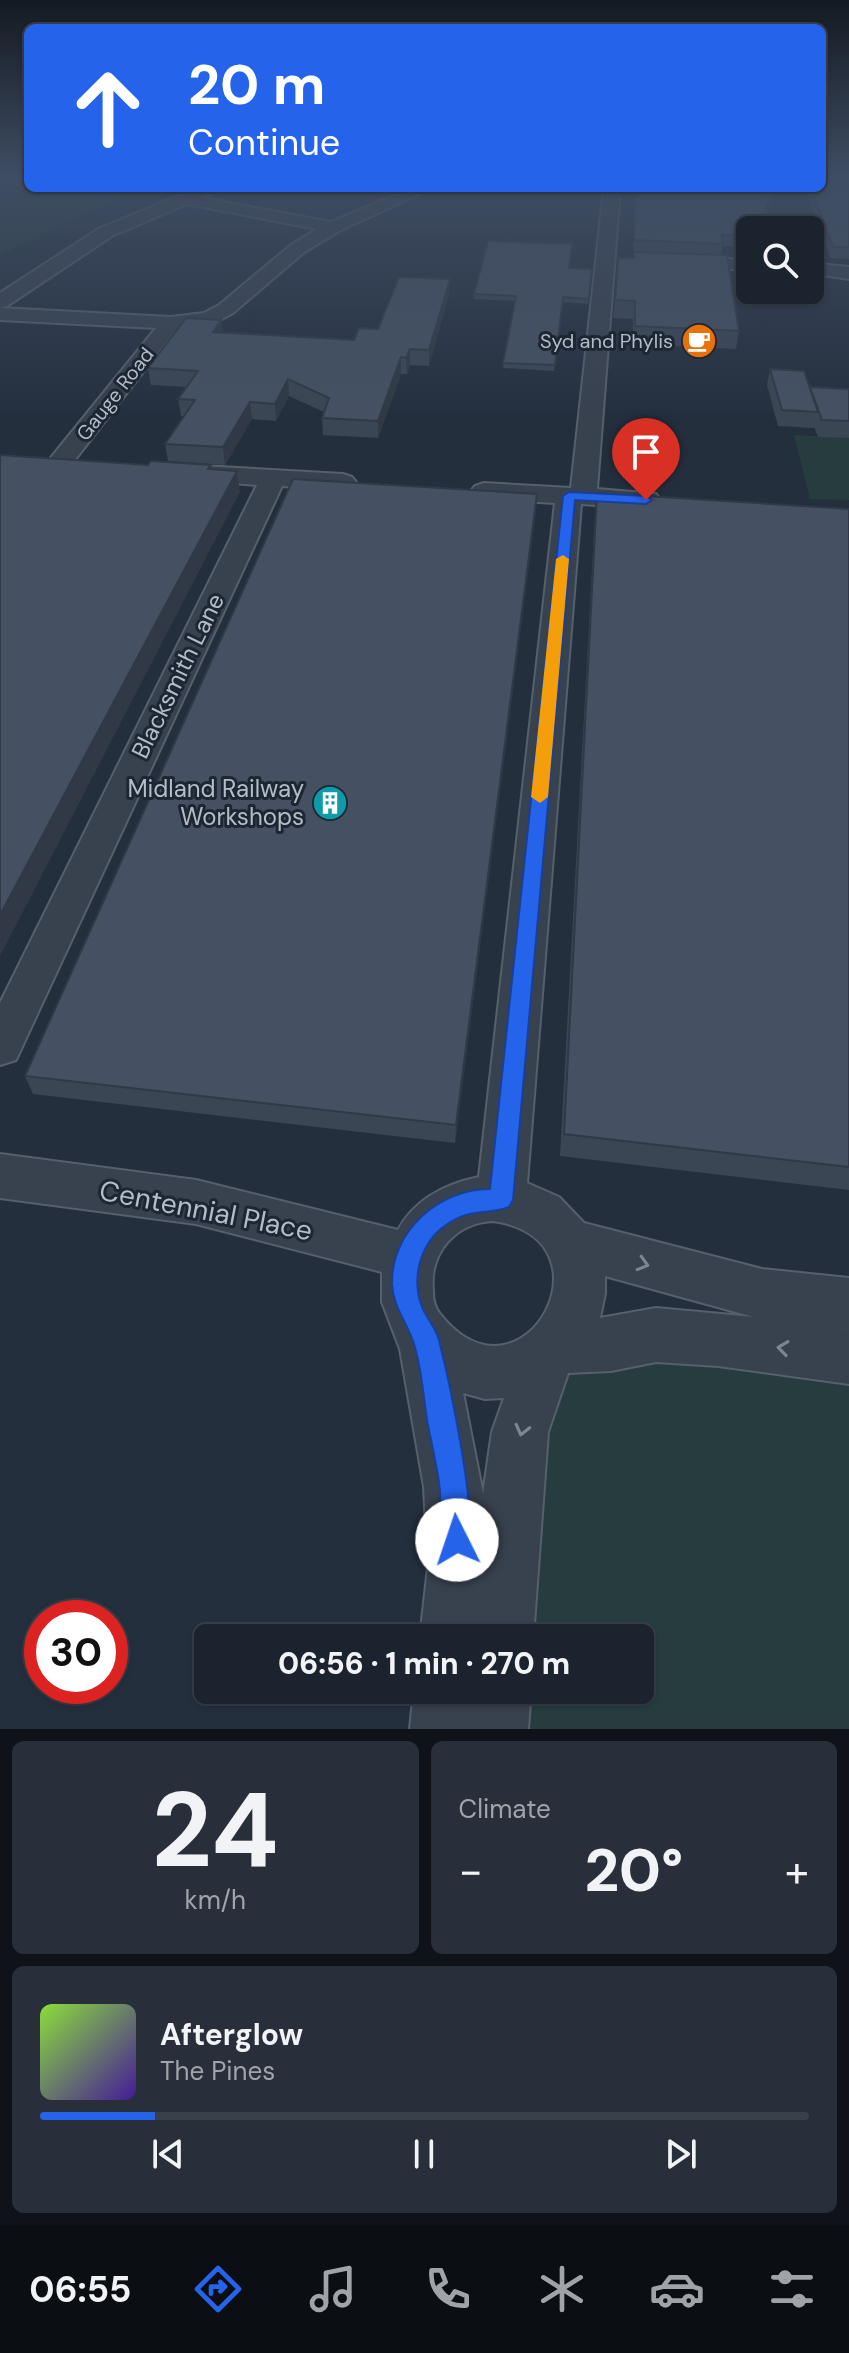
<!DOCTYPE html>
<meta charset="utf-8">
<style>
body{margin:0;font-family:"DM Sans",sans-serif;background:#282f3a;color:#f1f3f6;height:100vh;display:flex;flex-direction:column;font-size:30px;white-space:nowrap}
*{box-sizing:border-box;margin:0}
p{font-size:26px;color:#a0a4aa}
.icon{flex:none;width:44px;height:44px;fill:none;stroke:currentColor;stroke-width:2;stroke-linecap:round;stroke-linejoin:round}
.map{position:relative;height:1729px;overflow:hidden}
.sheet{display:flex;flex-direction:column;gap:12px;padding:12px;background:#0f1319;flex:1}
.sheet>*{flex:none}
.hud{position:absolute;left:24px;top:24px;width:802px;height:168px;border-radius:12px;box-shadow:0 2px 6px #0004,0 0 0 2px #39404a;background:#2563eb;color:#fff;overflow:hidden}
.tools{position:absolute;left:736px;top:216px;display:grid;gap:16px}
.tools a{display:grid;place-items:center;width:88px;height:88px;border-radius:12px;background:#1b232e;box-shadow:0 2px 6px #0004,0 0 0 2px #39404a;font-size:40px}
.speed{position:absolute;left:24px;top:1600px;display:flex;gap:16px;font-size:40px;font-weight:700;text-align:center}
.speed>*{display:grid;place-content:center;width:104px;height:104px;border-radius:50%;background:#1b232e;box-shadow:0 2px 6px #0004,0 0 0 2px #39404a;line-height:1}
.speed .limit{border:12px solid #d22;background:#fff;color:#111}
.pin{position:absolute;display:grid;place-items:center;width:68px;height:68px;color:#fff;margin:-82px -34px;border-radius:50% 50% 50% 0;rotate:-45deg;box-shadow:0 0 8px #0007}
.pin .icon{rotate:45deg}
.me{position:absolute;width:88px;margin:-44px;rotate:356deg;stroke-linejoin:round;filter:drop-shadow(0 0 6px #0008)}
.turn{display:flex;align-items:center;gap:28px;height:168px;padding:0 32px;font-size:36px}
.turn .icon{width:104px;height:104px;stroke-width:2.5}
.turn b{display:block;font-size:56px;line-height:68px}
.big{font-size:60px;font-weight:800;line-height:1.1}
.sheet .card{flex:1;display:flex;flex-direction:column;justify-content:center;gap:12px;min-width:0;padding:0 28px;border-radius:12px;background:#282f3a}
.sheet .dial{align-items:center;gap:0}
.dial b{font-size:104px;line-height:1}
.song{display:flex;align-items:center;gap:24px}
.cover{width:96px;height:96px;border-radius:12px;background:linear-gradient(135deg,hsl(90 70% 55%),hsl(260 70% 35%))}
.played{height:8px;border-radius:4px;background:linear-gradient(90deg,#2563eb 15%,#39404a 15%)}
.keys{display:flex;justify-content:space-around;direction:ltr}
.heat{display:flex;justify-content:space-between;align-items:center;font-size:44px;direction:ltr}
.sheet .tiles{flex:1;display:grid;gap:12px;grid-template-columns:1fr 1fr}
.card:last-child{grid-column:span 2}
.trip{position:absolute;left:194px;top:1624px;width:460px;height:80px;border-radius:12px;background:#1b232e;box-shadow:0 2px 6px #0004,0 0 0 2px #39404a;font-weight:800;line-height:80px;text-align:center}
.tab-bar{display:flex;height:128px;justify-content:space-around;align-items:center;background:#0b0e12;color:#a0a4aa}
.tab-bar .icon{width:56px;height:56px}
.tab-bar .selected{color:#2563eb}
.tab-bar b{font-size:36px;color:#f1f3f6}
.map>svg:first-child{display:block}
.green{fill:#263c3f}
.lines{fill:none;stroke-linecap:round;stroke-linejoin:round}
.street-casing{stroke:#565f6c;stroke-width:4}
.street{fill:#38414e;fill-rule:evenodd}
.wall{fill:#3b4654}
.shaded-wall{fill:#303945}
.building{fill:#455162;stroke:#303945;stroke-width:2}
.oneway{stroke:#7c8592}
.route{fill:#2563eb;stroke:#184099;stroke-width:2}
.slow{fill:#f59e0b}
.labels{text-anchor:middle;stroke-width:6;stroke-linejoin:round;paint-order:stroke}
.far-poi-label{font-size:20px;fill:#b4bcc9;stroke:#1d2633;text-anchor:end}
.far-street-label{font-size:20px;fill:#b4bcc9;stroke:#1d2633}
.street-label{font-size:24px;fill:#b4bcc9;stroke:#1d2633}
.poi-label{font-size:24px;fill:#b4bcc9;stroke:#1d2633;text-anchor:end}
.near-street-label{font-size:28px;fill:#b4bcc9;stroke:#1d2633}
</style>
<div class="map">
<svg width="849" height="1729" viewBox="0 0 849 1729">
<rect width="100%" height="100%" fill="#242f3e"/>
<g class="green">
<path d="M 0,175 L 28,175 L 28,188 L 142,188 L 0,255 Z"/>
<path d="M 794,435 L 849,438 L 849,500 L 810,499 Z"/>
<path d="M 546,1356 L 849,1357 L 849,1729 L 495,1729 L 498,1690 L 640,1690 L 640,1638 L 501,1638 Z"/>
</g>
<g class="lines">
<g class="street-casing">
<g id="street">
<path d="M 198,188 L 220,188 L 203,198 L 331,222 L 411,188 L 432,188 L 339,231 L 303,253 L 233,313 L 216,322 L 177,328 L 67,470 L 49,470 L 46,465 L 49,460 L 156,328 L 0,320 L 0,308 L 171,317 L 204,313 L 219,305 L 291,245 L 317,229 L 187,204 L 112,236 L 7,306 L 0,308 L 0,293 L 100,228 Z"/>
<path d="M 604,188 L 620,188 L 597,489 L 656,494 L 660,500 L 656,506 L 647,508 L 581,504 L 527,1183 L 559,1197 L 584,1223 L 762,1269 L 849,1278 L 849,1330 L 835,1328 L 849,1330 L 849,1384 L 718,1366 L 656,1362 L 611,1371 L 568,1373 L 548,1432 L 533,1638 L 420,1638 L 428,1567 L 424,1487 L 400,1349 L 382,1302 L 382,1272 L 196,1224 L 0,1198 L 0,1154 L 196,1180 L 398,1230 C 415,1199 445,1184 479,1177 L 555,503 L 484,499 L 475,496 L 471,491 L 475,486 L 484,483 L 571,488 ZM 493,1221 C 620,1239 522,1417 440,1314 C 434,1307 433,1299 433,1291 C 429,1253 455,1223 493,1221 ZM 605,1276 L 754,1317 L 656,1308 L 600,1318 L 605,1293 ZM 463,1393 L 485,1399 L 504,1398 L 492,1432 L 483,1494 Z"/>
<path d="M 677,257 L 750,260 L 750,270 L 671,266 L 668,262 Z"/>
<path d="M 810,263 L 849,267 L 849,279 L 810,273 Z"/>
<path d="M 185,465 L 343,474 L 352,477 L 356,482 L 352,487 L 343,490 L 282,486 L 22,1047 L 16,1060 L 0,1065 L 0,1003 L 257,485 L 176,478 L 172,473 L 176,468 Z"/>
<path d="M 414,1690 L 531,1690 L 528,1729 L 410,1729 Z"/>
</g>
</g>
<use href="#street" class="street"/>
</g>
<g class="wall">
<path d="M 849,183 L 849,259 L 831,258 L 805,188 L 822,188 Z"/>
<path d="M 635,188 L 778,188 L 759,230 L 750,230 L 750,247 L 723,246 L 721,255 L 739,331 L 736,349 L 633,344 L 633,319 L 613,318 L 618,258 L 633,258 Z"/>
<path d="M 569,268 L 592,269 L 588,304 L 563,302 L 554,371 L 503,368 L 515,301 L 474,299 L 474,294 Z"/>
<path d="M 449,294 L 429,366 L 410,365 L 407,374 L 401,374 L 378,438 L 323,435 L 322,418 L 324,412 L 289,396 L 276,421 L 252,419 L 225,465 L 168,461 L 165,444 L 184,416 L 181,416 L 178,399 L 187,387 L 151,385 L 148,368 L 221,320 L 223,332 L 354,340 Z"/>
<path d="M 770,369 L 810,387 L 849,389 L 849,438 L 818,437 L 814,427 L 814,428 L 778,426 L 767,385 Z"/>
<path d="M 597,493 L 849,509 L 849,1190 L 560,1156 L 595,514 Z"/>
<path d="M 537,494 L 455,1143 L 33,1094 L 25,1076 Z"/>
</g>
<g class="shaded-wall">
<path d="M 775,188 L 778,188 L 759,230 L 756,230 Z"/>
<path d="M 450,279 L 449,294 L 429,366 L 429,350 Z"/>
<path d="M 221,320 L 223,336 L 213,332 Z"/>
<path d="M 410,349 L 410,365 L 407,374 L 406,358 Z"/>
<path d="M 401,357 L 401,374 L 378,438 L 378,421 Z"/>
<path d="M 288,379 L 289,396 L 276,421 L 275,404 Z"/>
<path d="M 250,402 L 252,419 L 225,465 L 223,447 Z"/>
<path d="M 237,471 L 240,492 L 0,956 L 0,915 Z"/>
<path d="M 537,494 L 536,511 L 455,1143 L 456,1125 Z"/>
</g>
<g class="building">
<path d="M 822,175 L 846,176 L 849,183 L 849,247 L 833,247 L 811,188 L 822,188 Z"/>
<path d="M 636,188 L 775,188 L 756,230 L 750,230 L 750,236 L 722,235 L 723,244 L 634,240 Z"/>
<path d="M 488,241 L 572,244 L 569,268 L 592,269 L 589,299 L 563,297 L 555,365 L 503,363 L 516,296 L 474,294 Z"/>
<path d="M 634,252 L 727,255 L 739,331 L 635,326 L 635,301 L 615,300 L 618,258 L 634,258 Z"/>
<path d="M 399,277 L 450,279 L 429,350 L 410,349 L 406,358 L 401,357 L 378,421 L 322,418 L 329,398 L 288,379 L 275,404 L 250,402 L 223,447 L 165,444 L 195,400 L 178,399 L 198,371 L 148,368 L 186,318 L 221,320 L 213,332 L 354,340 L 359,328 L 378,329 Z"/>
<path d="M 770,369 L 804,371 L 818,412 L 782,410 Z"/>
<path d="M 810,387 L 849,389 L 849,421 L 822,420 Z"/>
<path d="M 0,455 L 148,465 L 151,461 L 211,465 L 208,469 L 237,471 L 0,915 Z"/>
<path d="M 293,479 L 537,494 L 456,1125 L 25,1076 Z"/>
<path d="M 597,493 L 849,509 L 849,1167 L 564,1134 Z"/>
</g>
<defs><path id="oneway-chevron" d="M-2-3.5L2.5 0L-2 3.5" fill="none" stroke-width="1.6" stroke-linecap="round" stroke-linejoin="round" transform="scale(2)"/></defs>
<g class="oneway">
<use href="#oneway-chevron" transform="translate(643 1264) rotate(16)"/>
<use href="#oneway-chevron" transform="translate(783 1348) rotate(-172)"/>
<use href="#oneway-chevron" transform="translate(522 1430) rotate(104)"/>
</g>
<linearGradient id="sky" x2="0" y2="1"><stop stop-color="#141a22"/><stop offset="0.42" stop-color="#3f4d63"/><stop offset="1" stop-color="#3f4d63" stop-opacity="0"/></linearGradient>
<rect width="849" height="417" fill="url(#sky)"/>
<path class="route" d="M 569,492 L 646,496 L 652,500 L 646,504 L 575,500 L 513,1200 L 509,1207 C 485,1216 471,1207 446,1225 C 420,1243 411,1278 422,1307 C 426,1318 436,1327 439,1340 C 448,1376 480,1521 467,1551 L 457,1555 L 447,1551 C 439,1532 441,1511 440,1491 C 438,1469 432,1446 428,1425 C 423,1398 422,1366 413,1341 C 406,1321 393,1306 392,1284 C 391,1231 439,1189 490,1189 L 563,496 Z"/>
<path class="slow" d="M 563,555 L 569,559 L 548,797 L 540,803 L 531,797 L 556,559 Z"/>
<defs>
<g id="cafe-disc" transform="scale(1.8)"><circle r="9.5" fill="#e8710a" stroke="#1d2633"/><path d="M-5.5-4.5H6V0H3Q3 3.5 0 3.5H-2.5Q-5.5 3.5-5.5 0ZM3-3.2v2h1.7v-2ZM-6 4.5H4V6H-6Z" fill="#fff"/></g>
<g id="building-disc" transform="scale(1.8)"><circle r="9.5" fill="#0f9aa8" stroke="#1d2633"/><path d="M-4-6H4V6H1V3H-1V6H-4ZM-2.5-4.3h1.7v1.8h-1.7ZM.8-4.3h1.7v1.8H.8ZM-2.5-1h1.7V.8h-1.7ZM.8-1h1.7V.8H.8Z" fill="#fff"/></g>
</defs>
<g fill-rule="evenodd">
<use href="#cafe-disc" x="699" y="341"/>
<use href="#building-disc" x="330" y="803"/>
</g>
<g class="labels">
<g class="far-poi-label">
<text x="673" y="348">Syd and Phylis</text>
</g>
<g class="far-street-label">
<text transform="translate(115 394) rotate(-52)" y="7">Gauge Road</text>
</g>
<g class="street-label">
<text transform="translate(178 676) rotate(-64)" y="8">Blacksmith Lane</text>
</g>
<g class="poi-label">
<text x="304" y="797">Midland Railway<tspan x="304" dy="28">Workshops</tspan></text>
</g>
<g class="near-street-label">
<text transform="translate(206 1210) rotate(11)" y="10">Centennial Place</text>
</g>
</g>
</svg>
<div class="tools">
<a><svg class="icon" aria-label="search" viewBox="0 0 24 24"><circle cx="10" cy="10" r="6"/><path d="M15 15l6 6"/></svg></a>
</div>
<div class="speed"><div class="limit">30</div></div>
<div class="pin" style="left:646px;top:500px;background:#d93025"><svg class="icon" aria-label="arrive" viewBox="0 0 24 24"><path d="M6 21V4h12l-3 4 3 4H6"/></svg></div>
<svg class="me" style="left:457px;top:1540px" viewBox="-20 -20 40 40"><circle r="19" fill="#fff"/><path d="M0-13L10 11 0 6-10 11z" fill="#2563eb"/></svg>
<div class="trip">06:56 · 1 min · 270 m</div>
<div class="hud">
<div class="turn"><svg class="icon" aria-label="ahead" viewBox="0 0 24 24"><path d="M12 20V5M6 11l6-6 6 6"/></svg><div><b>20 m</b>Continue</div></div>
</div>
</div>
<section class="sheet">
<div class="tiles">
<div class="card dial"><b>24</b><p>km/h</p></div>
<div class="card"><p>Climate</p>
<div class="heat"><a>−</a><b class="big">20°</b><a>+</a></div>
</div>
<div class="card">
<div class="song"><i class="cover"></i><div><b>Afterglow</b><p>The Pines</p></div></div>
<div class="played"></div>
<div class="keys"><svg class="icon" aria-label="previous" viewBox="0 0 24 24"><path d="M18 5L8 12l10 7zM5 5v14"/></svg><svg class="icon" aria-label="pause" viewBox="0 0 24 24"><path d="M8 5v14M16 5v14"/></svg><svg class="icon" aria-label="next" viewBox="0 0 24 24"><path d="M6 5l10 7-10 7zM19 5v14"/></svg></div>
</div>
</div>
</section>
<nav class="tab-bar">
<b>06:55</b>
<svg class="icon selected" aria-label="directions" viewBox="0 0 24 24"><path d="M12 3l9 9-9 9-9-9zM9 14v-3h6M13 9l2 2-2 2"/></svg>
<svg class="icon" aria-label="music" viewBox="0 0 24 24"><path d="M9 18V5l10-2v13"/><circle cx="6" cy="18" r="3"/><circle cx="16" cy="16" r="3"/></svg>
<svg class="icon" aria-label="phone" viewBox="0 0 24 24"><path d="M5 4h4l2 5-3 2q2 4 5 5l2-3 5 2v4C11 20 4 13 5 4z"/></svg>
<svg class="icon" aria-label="climate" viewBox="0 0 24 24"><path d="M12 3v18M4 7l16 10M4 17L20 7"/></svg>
<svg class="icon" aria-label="car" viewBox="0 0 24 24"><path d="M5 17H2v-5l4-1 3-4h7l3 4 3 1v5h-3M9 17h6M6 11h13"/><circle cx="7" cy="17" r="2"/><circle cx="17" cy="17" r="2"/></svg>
<svg class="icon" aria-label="filters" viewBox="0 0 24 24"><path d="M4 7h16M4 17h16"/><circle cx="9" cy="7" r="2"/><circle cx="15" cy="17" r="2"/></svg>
</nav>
